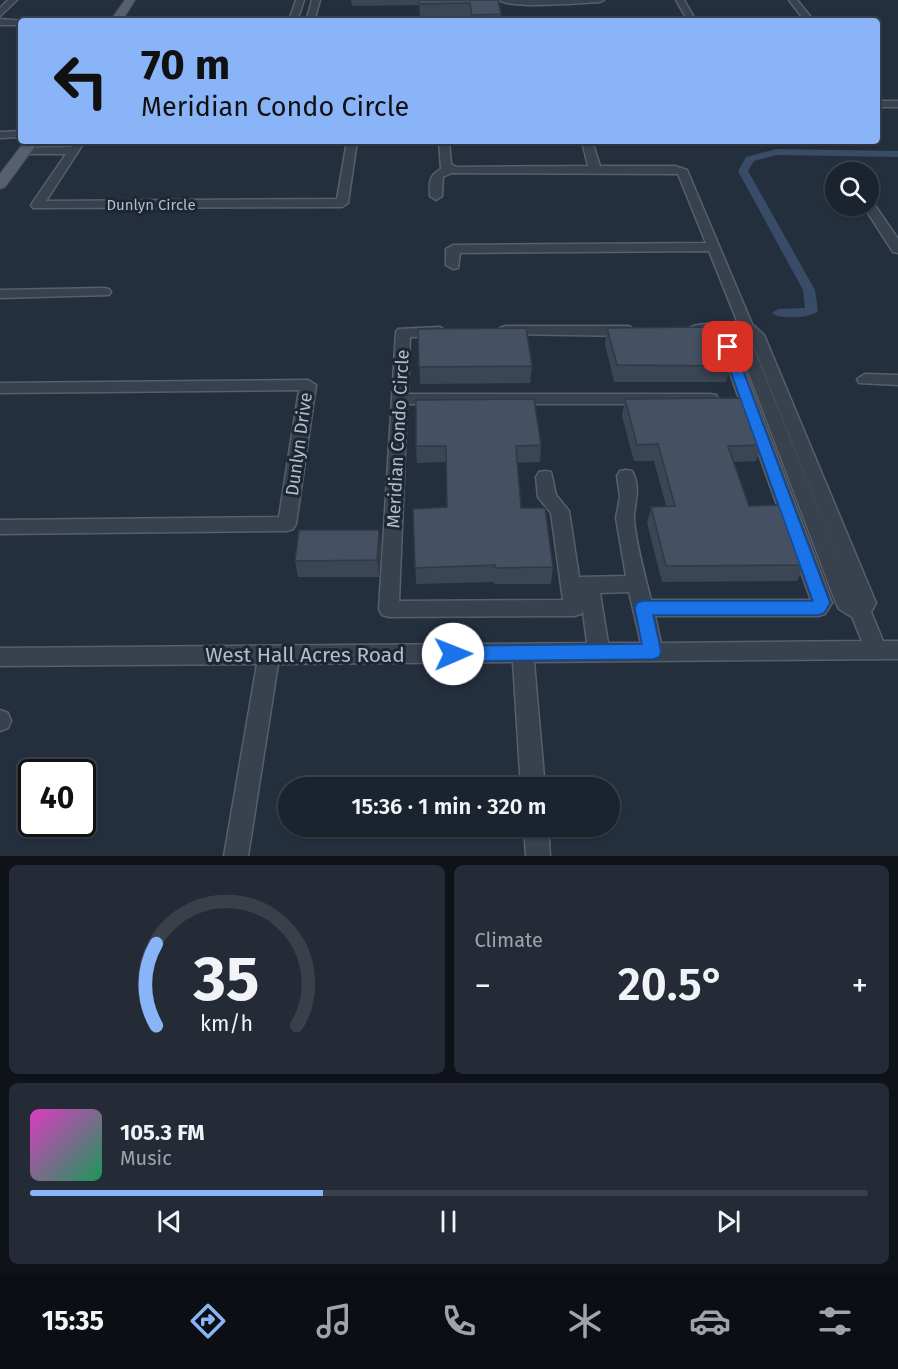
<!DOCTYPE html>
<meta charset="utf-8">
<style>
body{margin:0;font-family:"Fira Sans",sans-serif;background:#242b36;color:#f1f3f6;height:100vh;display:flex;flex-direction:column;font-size:22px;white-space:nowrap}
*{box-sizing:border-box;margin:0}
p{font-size:20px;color:#a0a4aa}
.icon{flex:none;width:33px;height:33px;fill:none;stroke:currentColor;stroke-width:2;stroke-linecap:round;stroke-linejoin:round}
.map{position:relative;height:856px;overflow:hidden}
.sheet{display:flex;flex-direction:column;gap:9px;padding:9px;background:#0f1319;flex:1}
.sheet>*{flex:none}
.banner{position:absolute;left:18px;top:18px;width:862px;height:126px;border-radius:6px;box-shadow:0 2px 4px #0004,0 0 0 2px #39404a;background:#8ab4f8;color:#111;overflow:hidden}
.tools{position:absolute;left:825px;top:162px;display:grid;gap:12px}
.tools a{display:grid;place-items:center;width:54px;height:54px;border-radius:50%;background:#1b232e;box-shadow:0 2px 4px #0004,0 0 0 2px #39404a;font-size:30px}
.speed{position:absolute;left:18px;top:759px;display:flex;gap:12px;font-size:30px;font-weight:700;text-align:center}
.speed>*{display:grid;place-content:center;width:78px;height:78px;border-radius:50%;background:#1b232e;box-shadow:0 2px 4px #0004,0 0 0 2px #39404a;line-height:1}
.speed .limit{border:3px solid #111;border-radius:9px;background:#fff;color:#111}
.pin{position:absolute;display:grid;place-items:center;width:51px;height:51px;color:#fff;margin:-26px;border-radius:12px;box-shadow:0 3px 9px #0006}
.me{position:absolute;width:66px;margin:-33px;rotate:89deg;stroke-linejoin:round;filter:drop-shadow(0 0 4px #0008)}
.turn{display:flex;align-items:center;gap:21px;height:126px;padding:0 24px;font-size:27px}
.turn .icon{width:78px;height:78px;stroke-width:2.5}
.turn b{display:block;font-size:42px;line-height:51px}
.big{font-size:45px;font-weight:600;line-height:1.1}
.sheet .tile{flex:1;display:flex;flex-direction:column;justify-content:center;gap:9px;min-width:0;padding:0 21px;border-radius:9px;background:#242b36}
.sheet .dial{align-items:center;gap:0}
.dial svg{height:156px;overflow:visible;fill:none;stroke:#39404a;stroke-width:7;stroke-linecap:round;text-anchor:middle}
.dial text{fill:#f1f3f6;stroke:none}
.song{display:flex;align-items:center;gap:18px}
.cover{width:72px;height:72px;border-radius:9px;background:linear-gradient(135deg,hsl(310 70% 55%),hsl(150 70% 35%))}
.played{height:6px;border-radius:3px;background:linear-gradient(90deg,#8ab4f8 35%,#39404a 35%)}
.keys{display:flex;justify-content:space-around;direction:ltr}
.heat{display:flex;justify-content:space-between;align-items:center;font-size:33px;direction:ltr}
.sheet .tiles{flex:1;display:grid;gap:9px;grid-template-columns:1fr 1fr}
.tile:last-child{grid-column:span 2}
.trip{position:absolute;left:278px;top:777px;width:342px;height:60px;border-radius:30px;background:#1b232e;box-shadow:0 2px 4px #0004,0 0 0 2px #39404a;font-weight:600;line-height:60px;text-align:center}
.tab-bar{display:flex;height:96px;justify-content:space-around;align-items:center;background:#0b0e12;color:#a0a4aa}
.tab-bar .icon{width:42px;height:42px}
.tab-bar .active{color:#8ab4f8}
.tab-bar b{font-size:27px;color:#f1f3f6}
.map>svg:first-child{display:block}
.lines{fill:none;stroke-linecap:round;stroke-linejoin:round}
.canal{fill:#394c67;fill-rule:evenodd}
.minor-casing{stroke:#565f6c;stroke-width:3}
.major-casing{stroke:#414a57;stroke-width:2}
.minor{fill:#38414e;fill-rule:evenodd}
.major{fill:#56606e;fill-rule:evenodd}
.wall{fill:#3b4654}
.shaded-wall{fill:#303945}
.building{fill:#455162;stroke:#303945;stroke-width:1.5}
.route{fill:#1a73e8;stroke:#114b97;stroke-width:1.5}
.labels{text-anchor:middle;stroke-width:6;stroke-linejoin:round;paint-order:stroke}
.far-street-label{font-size:15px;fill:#b4bcc9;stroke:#1d2633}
.street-label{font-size:18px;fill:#b4bcc9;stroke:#1d2633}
.near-street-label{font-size:21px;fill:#b4bcc9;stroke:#1d2633}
</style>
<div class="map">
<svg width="898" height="856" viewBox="0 0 898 856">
<rect width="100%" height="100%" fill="#242f3e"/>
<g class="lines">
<path class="canal" d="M 777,149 L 898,151 L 898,157 L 777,155 L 754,161 L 748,171 L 815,290 L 818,311 C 811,318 779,320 772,313 L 778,309 L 805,308 L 803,290 L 738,171 L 746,157 Z"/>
<g class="minor-casing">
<g id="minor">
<path d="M 8,0 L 17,0 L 0,16 L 0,8 Z"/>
<path d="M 296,0 L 304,0 L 297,21 L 289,21 Z"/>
<path d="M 312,0 L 320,0 L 314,21 L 306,21 Z"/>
<path d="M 498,0 L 604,0 L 600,2 C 579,3 513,9 498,0 Z"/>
<path d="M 676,0 L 684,0 L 696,21 L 688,21 Z"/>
<path d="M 789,0 L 797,0 L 814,21 L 805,21 Z"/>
<path d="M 0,19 L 25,21 L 21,21 L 21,25 L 0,25 Z"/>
<rect x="878" y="101" width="20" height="6"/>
<path d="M 21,131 L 21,137 L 0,138 L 0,132 Z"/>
<path d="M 75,141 L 85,141 L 46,201 L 337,199 L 347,141 L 357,141 L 348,203 L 342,207 L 33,208 L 31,205 L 66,154 L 25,154 L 19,151 L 25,148 L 71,147 Z"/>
<path d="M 439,141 L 449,141 L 451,164 L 456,167 L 588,166 L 582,141 L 592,141 L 600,166 L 675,166 L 687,170 L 752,324 L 764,335 L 876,603 L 871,612 L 883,641 L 898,641 L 898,659 L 534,662 L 545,788 L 521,788 L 513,662 L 278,664 L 248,856 L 224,856 L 257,664 L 0,666 L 0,648 L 587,643 L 583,611 L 581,614 L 574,616 L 389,617 L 382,615 L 379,609 L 396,332 L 398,329 L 440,327 L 447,332 L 440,337 L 410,337 L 408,394 L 710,394 L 716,395 L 718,399 L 716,403 L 710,404 L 407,404 L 399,601 L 563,600 L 551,513 L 538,497 L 536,477 L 539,472 L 545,471 L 551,472 L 556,495 L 569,511 L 579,577 L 626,576 L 616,518 L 620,497 L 617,476 L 620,471 L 626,470 L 632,471 C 641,487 635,501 634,517 C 634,536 646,580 651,600 L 811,600 L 716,334 L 694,334 L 687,330 C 694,322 722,322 729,330 L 832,603 L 825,614 L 818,616 L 655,616 L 661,643 L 862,641 L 852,617 L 839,609 L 836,603 L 734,334 L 739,326 L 709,251 L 460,253 L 458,268 L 453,269 L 446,265 L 446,249 L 453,245 L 706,243 L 678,174 L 451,173 L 443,177 L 442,196 L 436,200 L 430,196 C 429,183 429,175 441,169 ZM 749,336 L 750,337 L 854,598 ZM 629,592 L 641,643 L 608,643 L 600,593 Z"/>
<path d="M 870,203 L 874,204 L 898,239 L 898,253 L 893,252 L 864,207 Z"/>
<path d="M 104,288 L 109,289 L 111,292 L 109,295 L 0,298 L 0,290 Z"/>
<path d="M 505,326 L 629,326 L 636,331 L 629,336 L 500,334 L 498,331 L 500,328 Z"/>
<path d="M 865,374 L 898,375 L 898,385 L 859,383 L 857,379 Z"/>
<path d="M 308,380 L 316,385 L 296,524 L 293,529 L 287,531 L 0,534 L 0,520 L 279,517 L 299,390 L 0,393 L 0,383 Z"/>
<path d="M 0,710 L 8,713 L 11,721 L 8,728 L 0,731 Z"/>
<path d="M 524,826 L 548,826 L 550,856 L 526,856 Z"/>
</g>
</g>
<g class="major-casing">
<g id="major">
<path d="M 125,0 L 135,0 L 122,21 L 110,21 Z"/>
<path d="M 25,141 L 39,141 L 5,187 L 0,189 L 0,174 Z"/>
</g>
</g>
<use href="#minor" class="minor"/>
<use href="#major" class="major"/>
</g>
<g class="wall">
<path d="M 351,0 L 498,0 L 501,14 L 501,21 L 471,21 L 470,16 L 420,17 L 419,5 L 352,6 Z"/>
<path d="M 607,328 L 730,366 L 726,382 L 614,382 L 605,344 Z"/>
<path d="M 418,329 L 532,366 L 530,383 L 420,384 Z"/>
<path d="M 625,399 L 761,445 L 756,461 L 733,462 L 749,506 L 804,565 L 797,581 L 662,582 L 647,523 L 651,507 L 666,506 L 654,461 L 634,461 L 622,416 Z"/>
<path d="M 541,445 L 540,462 L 517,463 L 521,508 L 553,567 L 551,584 L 494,584 L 494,582 L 416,584 L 413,509 L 447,507 L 446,462 L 417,463 L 416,446 Z"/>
<path d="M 381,546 L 379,577 L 298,577 L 295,561 Z"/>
</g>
<path class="shaded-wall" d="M 379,530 L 381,546 L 379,577 L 377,560 Z"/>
<g class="building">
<path d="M 419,0 L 498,0 L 501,14 L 472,15 L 470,3 L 419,4 Z"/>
<path d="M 716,327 L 730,366 L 617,365 L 607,328 Z"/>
<path d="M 526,328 L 532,366 L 419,367 L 418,329 Z"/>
<path d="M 742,398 L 761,445 L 728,446 L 749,506 L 781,505 L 804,565 L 666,566 L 651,507 L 675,506 L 658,444 L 637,445 L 625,399 Z"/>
<path d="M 534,399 L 541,445 L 516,446 L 521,508 L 545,508 L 553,567 L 495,568 L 495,565 L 415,568 L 413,509 L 447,507 L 446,446 L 416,446 L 416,400 Z"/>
<path d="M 299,530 L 379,530 L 377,560 L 295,561 Z"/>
</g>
<path class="route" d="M 728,343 L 734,347 L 830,603 L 824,613 L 818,615 L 653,615 L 661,652 L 659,657 L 653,659 L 453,661 L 447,659 L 445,654 L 447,648 L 453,646 L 642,644 L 635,608 L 637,603 L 643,601 L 813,601 L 722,347 Z"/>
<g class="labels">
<g class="far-street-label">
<text x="151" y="210">Dunlyn Circle</text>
</g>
<g class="street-label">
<text transform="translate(398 439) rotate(-87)" y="6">Meridian Condo Circle</text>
<text transform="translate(299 444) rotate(-82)" y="6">Dunlyn Drive</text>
</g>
<g class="near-street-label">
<text x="305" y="662">West Hall Acres Road</text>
</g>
</g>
</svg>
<div class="tools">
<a><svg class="icon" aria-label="search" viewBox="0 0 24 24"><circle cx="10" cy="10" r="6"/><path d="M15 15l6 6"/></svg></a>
</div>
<div class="speed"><div class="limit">40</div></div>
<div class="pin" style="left:728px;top:347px;background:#d93025"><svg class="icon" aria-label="arrive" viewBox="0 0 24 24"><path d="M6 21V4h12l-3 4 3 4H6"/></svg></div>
<svg class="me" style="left:453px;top:654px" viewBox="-20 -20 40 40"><circle r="19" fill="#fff"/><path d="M0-13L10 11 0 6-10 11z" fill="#1a73e8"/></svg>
<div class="trip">15:36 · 1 min · 320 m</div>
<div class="banner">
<div class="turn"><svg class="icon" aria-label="left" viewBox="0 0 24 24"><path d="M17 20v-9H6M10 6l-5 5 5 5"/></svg><div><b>70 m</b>Meridian Condo Circle</div></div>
</div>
</div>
<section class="sheet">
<div class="tiles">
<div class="tile dial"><svg viewBox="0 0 100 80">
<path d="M14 69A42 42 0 1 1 86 69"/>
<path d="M14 69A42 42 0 0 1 14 27" stroke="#8ab4f8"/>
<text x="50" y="56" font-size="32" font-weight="700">35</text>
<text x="50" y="72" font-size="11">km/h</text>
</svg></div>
<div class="tile"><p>Climate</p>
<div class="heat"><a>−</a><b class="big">20.5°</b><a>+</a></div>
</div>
<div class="tile">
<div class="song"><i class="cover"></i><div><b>105.3 FM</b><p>Music</p></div></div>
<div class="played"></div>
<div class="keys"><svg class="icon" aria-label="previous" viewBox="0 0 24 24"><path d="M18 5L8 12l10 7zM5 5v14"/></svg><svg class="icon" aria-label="pause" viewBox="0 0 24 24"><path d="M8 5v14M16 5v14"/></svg><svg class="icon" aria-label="next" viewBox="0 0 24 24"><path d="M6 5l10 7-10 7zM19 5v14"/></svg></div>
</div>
</div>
</section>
<nav class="tab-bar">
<b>15:35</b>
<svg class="icon active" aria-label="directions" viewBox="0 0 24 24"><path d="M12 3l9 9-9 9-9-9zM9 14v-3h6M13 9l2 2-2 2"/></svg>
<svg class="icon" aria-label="music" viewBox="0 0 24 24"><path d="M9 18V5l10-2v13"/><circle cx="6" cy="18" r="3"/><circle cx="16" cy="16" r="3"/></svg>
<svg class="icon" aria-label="phone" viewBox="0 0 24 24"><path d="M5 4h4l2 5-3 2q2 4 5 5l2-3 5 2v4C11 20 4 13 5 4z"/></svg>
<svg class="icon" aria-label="climate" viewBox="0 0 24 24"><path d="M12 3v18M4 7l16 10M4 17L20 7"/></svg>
<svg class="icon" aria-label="car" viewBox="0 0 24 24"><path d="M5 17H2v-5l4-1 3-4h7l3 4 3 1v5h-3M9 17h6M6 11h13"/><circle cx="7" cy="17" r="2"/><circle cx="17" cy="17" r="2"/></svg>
<svg class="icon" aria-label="filters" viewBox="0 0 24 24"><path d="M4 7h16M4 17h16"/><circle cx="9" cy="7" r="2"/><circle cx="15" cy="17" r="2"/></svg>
</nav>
